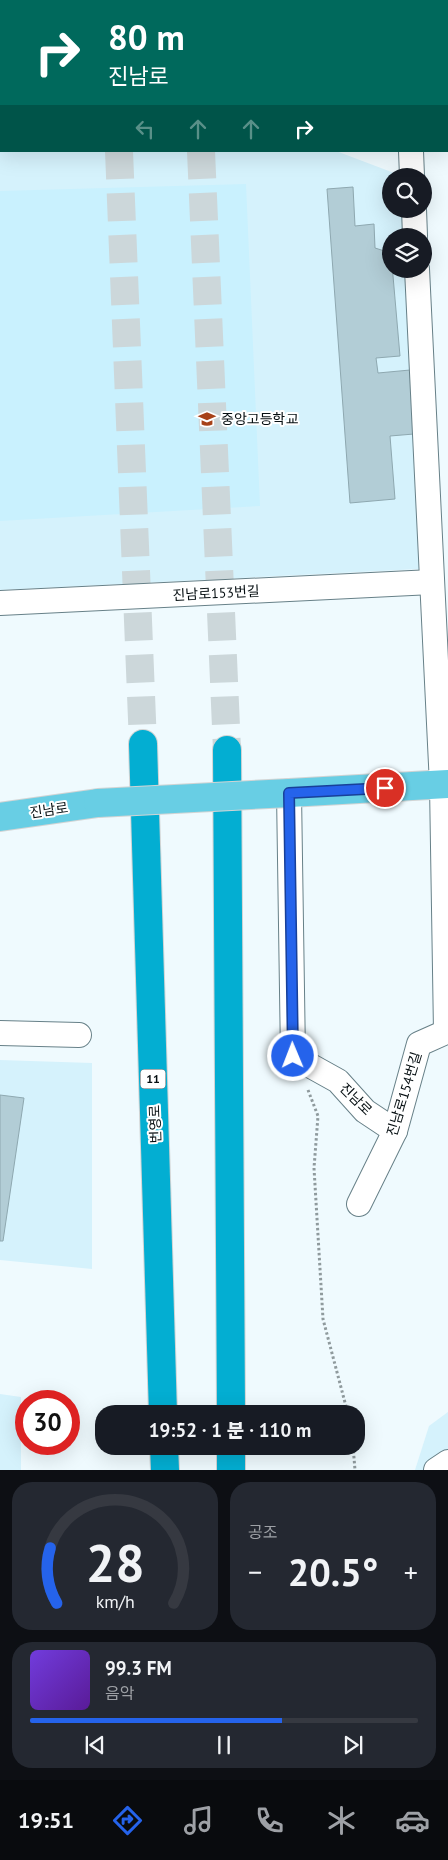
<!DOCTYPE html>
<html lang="ko">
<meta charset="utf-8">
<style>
body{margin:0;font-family:"PT Sans","Noto Sans KR",sans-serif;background:#242831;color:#f1f3f6;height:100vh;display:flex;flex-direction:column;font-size:19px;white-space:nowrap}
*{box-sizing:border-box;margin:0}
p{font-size:16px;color:#9ea1a6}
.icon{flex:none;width:28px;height:28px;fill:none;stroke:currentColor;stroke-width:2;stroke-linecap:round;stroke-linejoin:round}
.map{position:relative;height:1470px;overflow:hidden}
.sheet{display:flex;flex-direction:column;gap:12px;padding:12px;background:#0d0f14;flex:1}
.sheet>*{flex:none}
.guide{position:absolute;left:0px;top:0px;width:449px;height:152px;box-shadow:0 5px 20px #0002;background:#00695c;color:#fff;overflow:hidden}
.fabs{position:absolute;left:382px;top:168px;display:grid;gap:10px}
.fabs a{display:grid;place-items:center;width:50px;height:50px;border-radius:50%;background:#171b24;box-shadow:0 5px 20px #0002;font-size:25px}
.speed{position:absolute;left:15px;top:1390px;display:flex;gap:10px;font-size:25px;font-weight:700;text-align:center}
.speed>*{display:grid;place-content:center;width:65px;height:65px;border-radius:50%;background:#171b24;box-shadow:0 5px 20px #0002;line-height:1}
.speed .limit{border:8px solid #d22;background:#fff;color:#111}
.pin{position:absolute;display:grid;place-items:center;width:42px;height:42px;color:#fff;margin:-21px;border:2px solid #fff;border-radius:50%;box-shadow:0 1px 5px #0007}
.me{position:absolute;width:55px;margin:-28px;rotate:359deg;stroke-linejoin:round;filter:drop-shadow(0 0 4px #0008)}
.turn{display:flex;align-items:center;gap:18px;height:105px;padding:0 25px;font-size:22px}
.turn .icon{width:65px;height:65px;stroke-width:2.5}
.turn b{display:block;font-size:35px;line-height:42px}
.lanes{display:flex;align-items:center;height:48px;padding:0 25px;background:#0003;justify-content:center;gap:25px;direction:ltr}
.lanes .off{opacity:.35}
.big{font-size:38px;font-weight:800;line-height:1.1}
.sheet .card{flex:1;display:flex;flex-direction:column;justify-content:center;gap:8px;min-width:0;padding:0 18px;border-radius:20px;background:#242831}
.sheet .dial{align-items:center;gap:0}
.dial svg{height:130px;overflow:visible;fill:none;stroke:#363941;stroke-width:7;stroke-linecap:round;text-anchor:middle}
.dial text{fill:#f1f3f6;stroke:none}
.song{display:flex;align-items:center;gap:15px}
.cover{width:60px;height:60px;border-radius:8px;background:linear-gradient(135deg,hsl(260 70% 55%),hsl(270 70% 35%))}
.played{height:5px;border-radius:2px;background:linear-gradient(90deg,#2563eb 65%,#363941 65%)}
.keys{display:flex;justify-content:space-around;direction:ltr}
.heat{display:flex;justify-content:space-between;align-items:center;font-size:28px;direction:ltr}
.sheet .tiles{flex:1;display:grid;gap:12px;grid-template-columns:1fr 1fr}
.card:last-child{grid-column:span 2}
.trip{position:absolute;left:95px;top:1405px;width:270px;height:50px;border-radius:20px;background:#171b24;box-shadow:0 5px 20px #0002;font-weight:800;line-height:50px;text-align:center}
.dock{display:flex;height:80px;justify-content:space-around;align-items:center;background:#090b0e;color:#9ea1a6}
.dock .icon{width:35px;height:35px}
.dock .selected{color:#2563eb}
.dock b{font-size:22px;color:#f1f3f6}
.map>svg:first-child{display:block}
.built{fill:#d5f2fc}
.green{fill:#c9f1fe}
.building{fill:#b2cdd6;stroke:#8ea8b0}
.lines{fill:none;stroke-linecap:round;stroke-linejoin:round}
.highway-tunnel{stroke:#ccd7da;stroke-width:28;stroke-dasharray:28 14;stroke-linecap:butt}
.minor-casing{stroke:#678088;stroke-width:26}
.major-casing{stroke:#d2d4d4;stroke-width:30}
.highway-casing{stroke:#d2d4d4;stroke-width:30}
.path{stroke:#8f9a9d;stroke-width:3;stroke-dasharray:2.5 2.5;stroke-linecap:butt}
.minor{stroke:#fff;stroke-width:24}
.major{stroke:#68cee4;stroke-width:28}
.highway{stroke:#03aed2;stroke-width:28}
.major-bridge-casing{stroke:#d2d4d4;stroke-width:30;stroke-linecap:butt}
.major-bridge{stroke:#68cee4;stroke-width:28}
.route-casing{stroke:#184099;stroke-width:12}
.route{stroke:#2563eb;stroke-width:9}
.labels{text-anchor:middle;stroke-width:4;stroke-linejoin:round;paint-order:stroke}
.shield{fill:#fff;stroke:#505658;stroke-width:1}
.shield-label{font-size:12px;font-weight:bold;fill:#050e11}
.poi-label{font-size:14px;fill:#050e11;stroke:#fff;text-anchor:start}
.street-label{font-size:14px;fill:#050e11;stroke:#fff}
</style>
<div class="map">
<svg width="448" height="1470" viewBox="0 0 448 1470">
<rect width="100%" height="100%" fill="#effafe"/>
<g class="built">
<path d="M 0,57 L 1,151 L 336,151 L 402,176 L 391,176 L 391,209 L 406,209 L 407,236 L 391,236 L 391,269 L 409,269 L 420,569 L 0,590 Z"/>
<path d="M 0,1060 L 92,1063 L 92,1269 L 0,1260 Z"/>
<path d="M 0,1394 L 21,1397 L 21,1470 L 0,1470 Z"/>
<path d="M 448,1412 L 448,1470 L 415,1470 L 429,1426 Z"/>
</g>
<path class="green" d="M 246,184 L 260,506 L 0,521 L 0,191 Z"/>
<g class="building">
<path d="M 353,187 L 355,226 L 374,224 L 375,248 L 391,253 L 400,356 L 376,358 L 378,373 L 410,370 L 414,434 L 390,436 L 395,499 L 350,503 L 327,189 Z"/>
<path d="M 0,1095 L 24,1098 L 3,1241 L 0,1241 Z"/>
</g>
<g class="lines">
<g class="highway-tunnel">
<path d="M 113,0 L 113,1"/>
<path d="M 119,151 L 143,744"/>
<path d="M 201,151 L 227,750"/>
</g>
<g class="minor-casing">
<g id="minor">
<path d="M 146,0 L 149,1"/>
<path d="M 191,0 L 194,1"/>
<path d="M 39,1 L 41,0"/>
<path d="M 350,1 L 350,0"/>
<path d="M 0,6 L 1,7"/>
<path d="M 411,151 L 412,176"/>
<path d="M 414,209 L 415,236"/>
<path d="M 0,603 L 432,582"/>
<path d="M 289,793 L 293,1056 L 338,1081 L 365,1111 L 395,1131"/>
<path d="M 0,1033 L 79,1035"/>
<path d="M 359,1204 L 395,1131 L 419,1044 L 446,1032 L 442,785 L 417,269"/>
<path d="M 436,1470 L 448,1462"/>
</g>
</g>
<g class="major-casing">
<g id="major">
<path d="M 289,793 L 448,784"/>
<path d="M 0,817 L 98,803"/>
</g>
</g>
<g class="highway-casing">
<g id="highway">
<path d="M 143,744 L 163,1414"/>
<path d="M 227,750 L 231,1414"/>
<path d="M 164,1446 L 165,1470"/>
<path d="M 231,1446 L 231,1470"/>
</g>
</g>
<g class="path">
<path d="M 308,1090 L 318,1116 L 314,1168 L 323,1319 L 348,1414"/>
<path d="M 353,1446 L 355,1470"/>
</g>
<use href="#minor" class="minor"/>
<use href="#major" class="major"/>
<use href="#highway" class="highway"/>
<g class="major-bridge-casing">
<path id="major-bridge" d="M 98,803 L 289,793"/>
</g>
<use href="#major-bridge" class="major-bridge"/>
</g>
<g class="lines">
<g class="route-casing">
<path id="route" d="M 293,1056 L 289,793 L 385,788"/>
</g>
<use href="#route" class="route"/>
</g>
<defs>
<g id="school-bare" transform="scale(1.35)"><path d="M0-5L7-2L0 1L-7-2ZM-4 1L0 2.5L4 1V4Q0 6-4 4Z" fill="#a74118" stroke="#fff" stroke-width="2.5" paint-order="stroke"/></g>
</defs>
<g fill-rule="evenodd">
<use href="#school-bare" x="207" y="419"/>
</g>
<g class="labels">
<rect class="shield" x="140.5" y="1069.5" width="25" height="19" rx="4"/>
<g class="shield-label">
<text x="153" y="1083">11</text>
</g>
<g class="poi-label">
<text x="221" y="424">중앙고등학교</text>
</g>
<g class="street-label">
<text transform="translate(216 593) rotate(-3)" y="5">진남로153번길</text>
<text transform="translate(49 810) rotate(-8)" y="5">진남로</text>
<text transform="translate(404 1094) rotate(-73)" y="5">진남로154번길</text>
<text transform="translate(356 1099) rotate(45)" y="5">진남로</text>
<text transform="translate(155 1124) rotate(-92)" y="5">번영로</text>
</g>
</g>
</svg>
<div class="fabs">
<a><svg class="icon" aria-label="search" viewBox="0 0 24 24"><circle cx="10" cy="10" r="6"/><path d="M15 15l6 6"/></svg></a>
<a><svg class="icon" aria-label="layers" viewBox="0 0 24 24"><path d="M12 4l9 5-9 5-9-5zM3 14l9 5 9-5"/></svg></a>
</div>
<div class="speed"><div class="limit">30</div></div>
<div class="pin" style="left:385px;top:788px;background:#d93025"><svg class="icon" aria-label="arrive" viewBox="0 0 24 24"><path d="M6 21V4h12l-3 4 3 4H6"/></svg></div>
<svg class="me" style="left:293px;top:1056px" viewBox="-20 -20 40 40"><circle r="17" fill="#2563eb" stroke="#fff" stroke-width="3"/><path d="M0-11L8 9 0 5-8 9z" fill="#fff"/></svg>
<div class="trip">19:52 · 1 분 · 110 m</div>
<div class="guide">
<div class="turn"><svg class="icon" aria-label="right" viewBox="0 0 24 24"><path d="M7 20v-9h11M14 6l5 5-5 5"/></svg><div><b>80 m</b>진남로</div></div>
<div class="lanes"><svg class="icon off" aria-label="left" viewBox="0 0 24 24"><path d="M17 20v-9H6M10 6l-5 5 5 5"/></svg><svg class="icon off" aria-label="ahead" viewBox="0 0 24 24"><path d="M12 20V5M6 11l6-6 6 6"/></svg><svg class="icon off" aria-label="ahead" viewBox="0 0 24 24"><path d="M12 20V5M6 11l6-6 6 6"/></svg><svg class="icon" aria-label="right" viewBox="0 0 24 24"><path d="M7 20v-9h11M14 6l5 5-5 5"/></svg></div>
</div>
</div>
<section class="sheet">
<div class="tiles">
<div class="card dial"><svg viewBox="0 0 100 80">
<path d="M14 69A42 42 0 1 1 86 69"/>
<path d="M14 69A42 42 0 0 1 10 35" stroke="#2563eb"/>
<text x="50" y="56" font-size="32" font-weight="700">28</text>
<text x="50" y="72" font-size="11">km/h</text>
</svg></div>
<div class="card"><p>공조</p>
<div class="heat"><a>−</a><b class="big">20.5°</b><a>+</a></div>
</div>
<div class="card">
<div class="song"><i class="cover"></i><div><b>99.3 FM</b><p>음악</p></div></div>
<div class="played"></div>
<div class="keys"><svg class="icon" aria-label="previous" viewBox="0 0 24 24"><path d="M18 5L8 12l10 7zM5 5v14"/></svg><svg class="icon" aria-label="pause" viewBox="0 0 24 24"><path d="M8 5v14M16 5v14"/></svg><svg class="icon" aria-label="next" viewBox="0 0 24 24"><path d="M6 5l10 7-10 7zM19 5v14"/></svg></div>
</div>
</div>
</section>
<nav class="dock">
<b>19:51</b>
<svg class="icon selected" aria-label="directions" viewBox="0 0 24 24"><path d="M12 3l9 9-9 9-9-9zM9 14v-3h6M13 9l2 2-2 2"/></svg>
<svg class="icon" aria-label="music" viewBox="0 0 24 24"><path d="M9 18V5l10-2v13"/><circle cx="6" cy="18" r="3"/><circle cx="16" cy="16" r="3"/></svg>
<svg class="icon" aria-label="phone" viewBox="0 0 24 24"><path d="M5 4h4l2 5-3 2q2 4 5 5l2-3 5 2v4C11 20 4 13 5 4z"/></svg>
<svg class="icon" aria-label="climate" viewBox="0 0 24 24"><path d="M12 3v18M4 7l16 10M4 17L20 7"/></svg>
<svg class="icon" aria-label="car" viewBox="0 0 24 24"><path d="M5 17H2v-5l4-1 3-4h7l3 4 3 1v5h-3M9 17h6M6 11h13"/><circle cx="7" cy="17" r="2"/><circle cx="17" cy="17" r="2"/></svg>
</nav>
